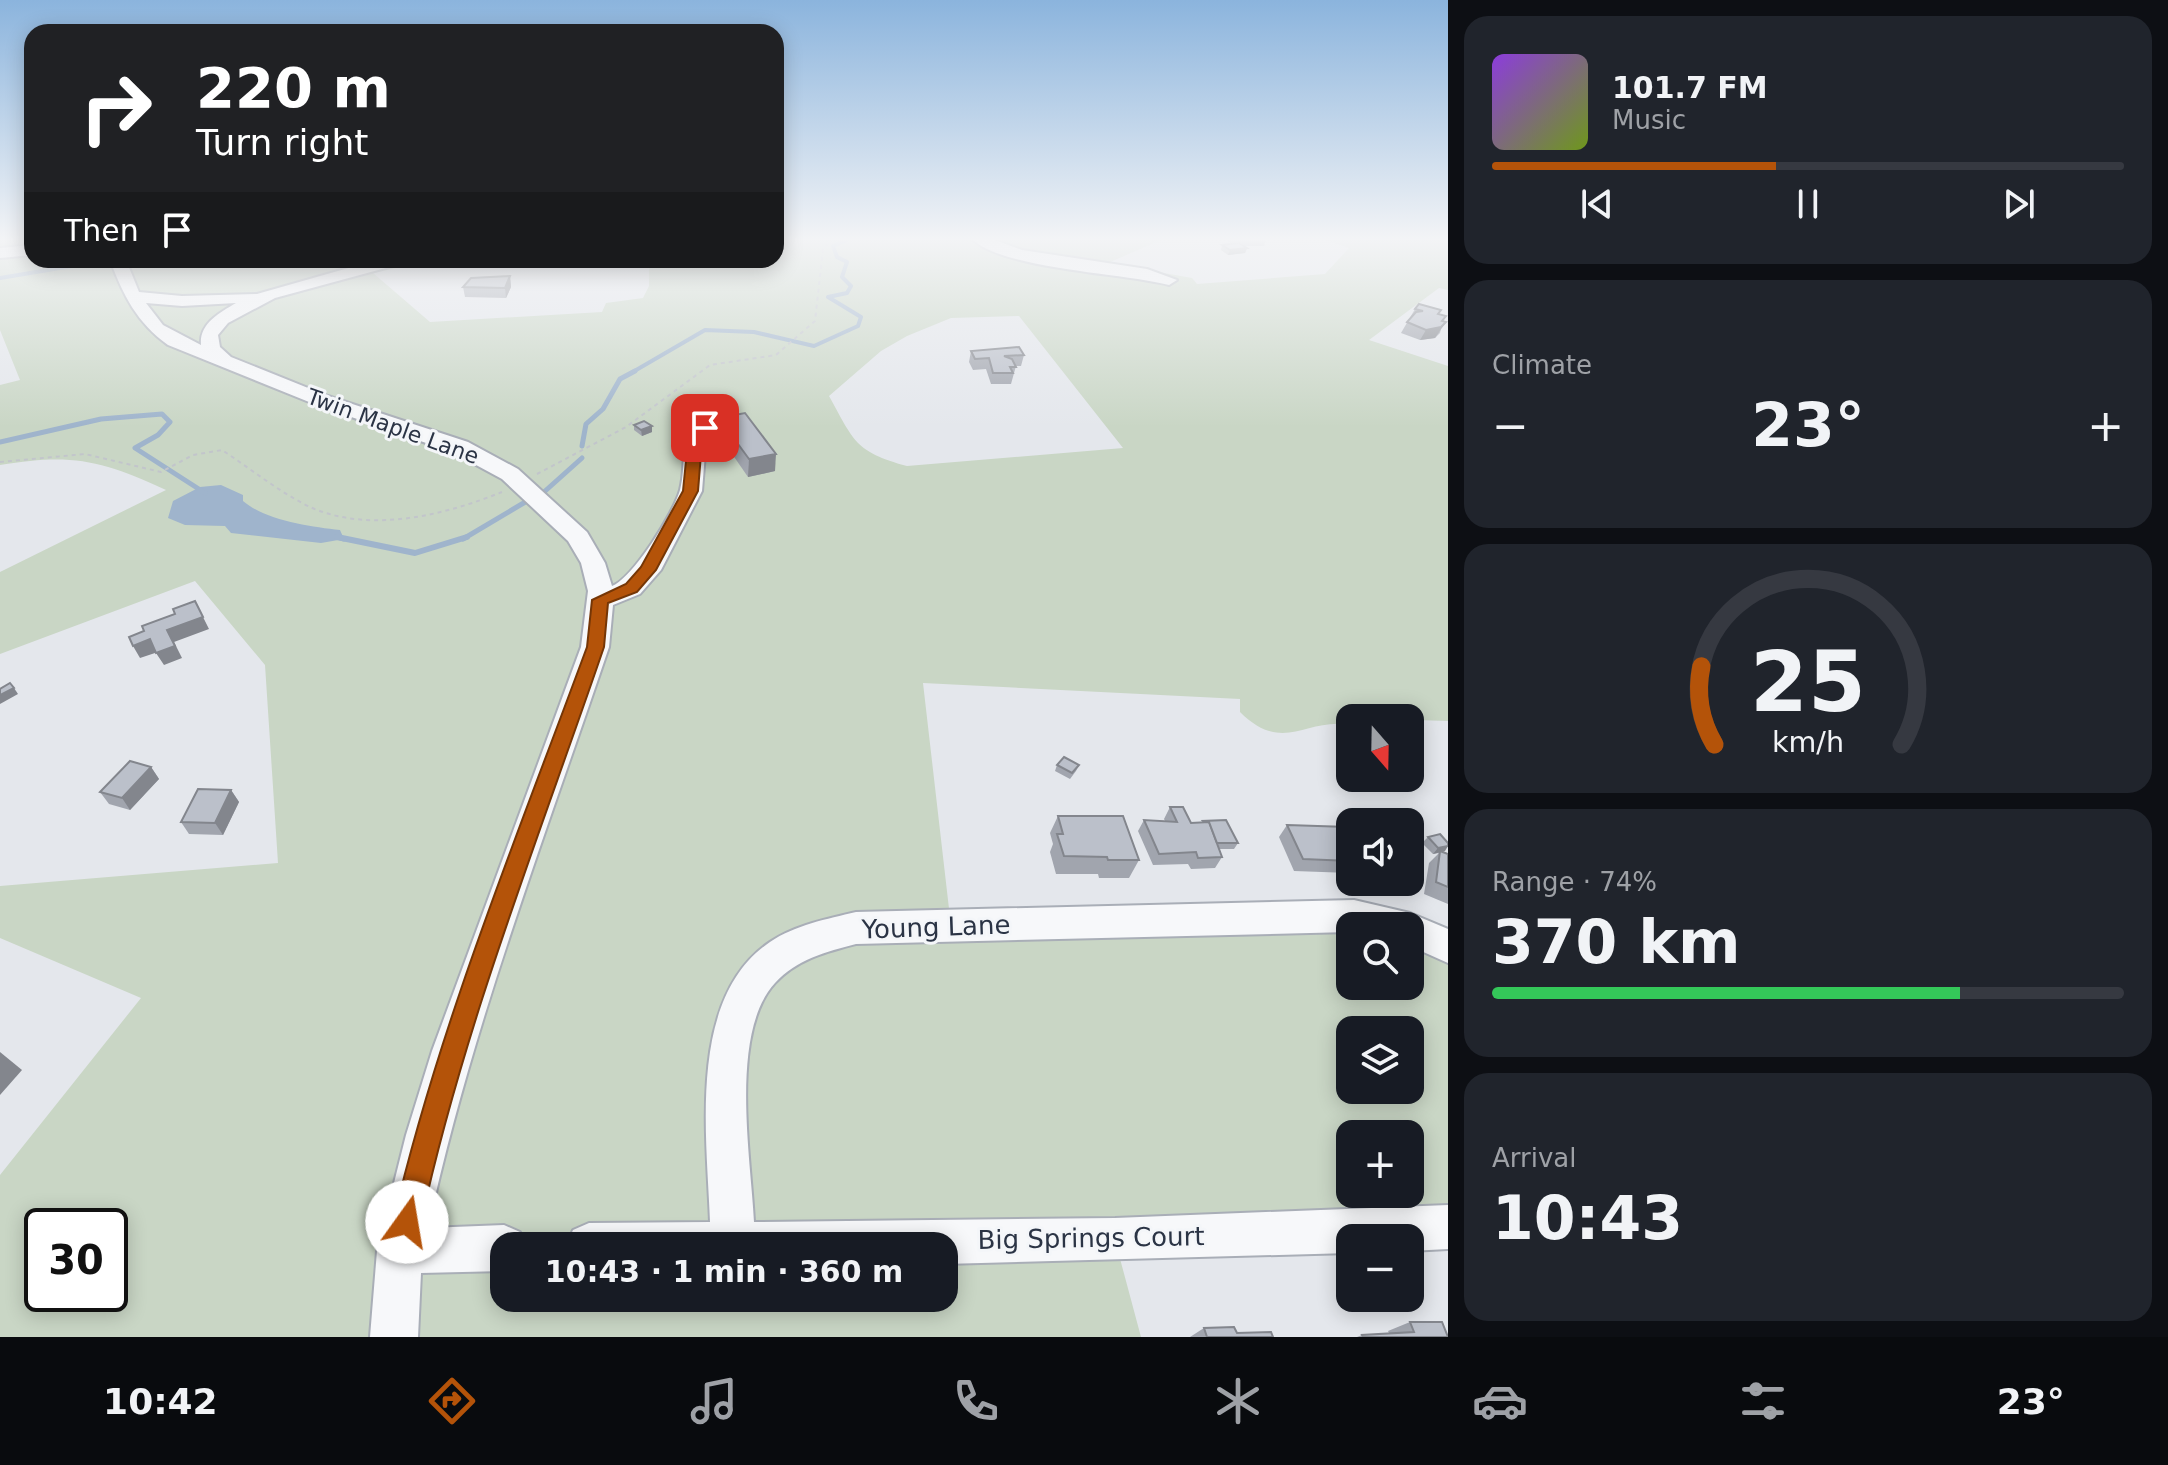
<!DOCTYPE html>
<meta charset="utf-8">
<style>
body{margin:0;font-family:"DejaVu Sans",sans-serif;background:#20242c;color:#f1f3f6;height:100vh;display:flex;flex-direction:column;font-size:30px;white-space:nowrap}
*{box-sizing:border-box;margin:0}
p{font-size:26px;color:#9ea1a6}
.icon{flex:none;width:44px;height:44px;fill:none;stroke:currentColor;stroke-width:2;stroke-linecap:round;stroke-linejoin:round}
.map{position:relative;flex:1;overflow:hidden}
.sheet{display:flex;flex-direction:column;gap:16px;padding:16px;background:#0d0f14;width:720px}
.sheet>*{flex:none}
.top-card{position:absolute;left:24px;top:24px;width:760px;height:244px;border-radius:24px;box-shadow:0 4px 20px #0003;background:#202124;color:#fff;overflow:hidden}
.needle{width:52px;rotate:160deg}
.buttons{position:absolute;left:1336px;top:704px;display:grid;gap:16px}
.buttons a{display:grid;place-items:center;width:88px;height:88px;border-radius:16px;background:#171b24;box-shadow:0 4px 20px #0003;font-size:40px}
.speed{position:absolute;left:24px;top:1208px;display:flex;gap:16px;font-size:40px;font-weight:700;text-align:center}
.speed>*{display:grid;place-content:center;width:104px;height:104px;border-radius:50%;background:#171b24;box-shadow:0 4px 20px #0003;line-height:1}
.speed .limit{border:4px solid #111;border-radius:12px;background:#fff;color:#111}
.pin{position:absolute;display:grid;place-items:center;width:68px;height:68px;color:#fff;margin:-34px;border-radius:16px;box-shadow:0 4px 12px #0006}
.me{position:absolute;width:88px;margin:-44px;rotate:13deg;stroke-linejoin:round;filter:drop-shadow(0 0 6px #0008)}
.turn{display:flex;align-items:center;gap:28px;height:168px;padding:0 40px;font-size:36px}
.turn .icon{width:104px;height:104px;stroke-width:2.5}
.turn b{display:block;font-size:56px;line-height:68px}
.then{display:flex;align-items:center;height:76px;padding:0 40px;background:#0003;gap:16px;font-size:30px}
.big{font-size:60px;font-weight:800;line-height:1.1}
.sheet .widget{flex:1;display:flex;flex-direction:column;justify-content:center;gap:12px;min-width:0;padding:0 28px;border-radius:24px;background:#20242c}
.sheet .dial{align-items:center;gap:0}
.dial svg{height:208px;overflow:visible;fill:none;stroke:#363941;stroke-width:7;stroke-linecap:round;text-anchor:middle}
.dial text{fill:#f1f3f6;stroke:none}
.song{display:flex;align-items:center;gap:24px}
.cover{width:96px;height:96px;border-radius:12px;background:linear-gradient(135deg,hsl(270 70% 55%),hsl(80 70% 35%))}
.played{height:8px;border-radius:4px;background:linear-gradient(90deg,#b45309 45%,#363941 45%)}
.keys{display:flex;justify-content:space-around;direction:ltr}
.heat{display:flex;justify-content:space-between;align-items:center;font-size:44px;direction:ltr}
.charge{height:12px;border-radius:6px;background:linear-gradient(90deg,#34c759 74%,#363941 0)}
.trip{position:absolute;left:490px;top:1232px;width:468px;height:80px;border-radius:24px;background:#171b24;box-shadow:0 4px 20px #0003;font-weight:800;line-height:80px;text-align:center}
.tabs{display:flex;height:128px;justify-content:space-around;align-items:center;background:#090b0e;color:#9ea1a6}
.tabs .icon{width:56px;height:56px}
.tabs .on{color:#b45309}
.tabs b{font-size:36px;color:#f1f3f6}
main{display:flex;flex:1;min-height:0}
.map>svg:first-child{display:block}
.green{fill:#c9d6c5;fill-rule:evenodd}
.water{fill:#9fb4cc}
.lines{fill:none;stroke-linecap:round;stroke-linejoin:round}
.stream-far2{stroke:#9fb4cc;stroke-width:4}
.stream-far1{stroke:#9fb4cc;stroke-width:5}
.stream{stroke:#9fb4cc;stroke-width:6}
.minor-casing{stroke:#a9aeb7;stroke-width:4}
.path{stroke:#c2c5cb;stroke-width:2;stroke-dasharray:4 4;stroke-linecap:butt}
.minor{fill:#f7f8fa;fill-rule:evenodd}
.wall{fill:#a1a5ae}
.shaded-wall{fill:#83868d}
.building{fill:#bbc0ca;stroke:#83868d;stroke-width:2}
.route{fill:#b45309;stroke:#753606;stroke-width:2}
.labels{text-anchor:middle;stroke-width:6;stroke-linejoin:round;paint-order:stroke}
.street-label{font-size:22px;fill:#2b3445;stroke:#f4f6f9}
.near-street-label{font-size:26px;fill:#2b3445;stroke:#f4f6f9}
</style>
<main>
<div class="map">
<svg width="1448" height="1337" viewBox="0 0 1448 1337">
<rect width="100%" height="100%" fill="#e4e7ec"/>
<path class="green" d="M 0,239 L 32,239 L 32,260 L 435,260 L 373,273 L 430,322 L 602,312 L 606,303 L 643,298 L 649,286 L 649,268 C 687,250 689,269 722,268 C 730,267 738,261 744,260 C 754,258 766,260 776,260 L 776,239 L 1163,239 L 1108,263 L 1192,278 L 1197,284 L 1325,274 L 1349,248 L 1322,239 L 1448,239 L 1448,290 L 1439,288 L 1369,340 L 1448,366 L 1448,721 L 1350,718 L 1350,725 C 1307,717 1283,755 1240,712 L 1240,699 L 923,683 L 951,926 L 1350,926 L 1350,986 L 1410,986 L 1410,929 L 1448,946 L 1448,1227 L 1115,1240 L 1141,1337 L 0,1337 L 0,1175 L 141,998 L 0,938 L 0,886 L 278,863 L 265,665 L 195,581 L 0,654 L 0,572 L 166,490 C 102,460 71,453 0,465 L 0,385 L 20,380 L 0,330 ZM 1019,316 L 1123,448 L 907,466 C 855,452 854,441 829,396 L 881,351 L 907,336 L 951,318 ZM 1350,1030 L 1410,1030 L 1410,1090 L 1350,1090 ZM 1350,1134 L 1410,1134 L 1410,1194 L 1350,1194 ZM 42,1226 L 110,1226 L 110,1294 L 42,1294 ZM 504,1246 L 944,1246 L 944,1298 L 504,1298 Z"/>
<path class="water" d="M 221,485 L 243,495 L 243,501 C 265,520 310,527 340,530 L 344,539 L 321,543 L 231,533 L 225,526 L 185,525 L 168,518 L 173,501 L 200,487 Z"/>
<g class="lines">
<g class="stream-far2">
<path d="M 0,278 L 108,260"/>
<path d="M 631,373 L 705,330 L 754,332 L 814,346 L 858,326 L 861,317 L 828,297 L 847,293 L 851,286 L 842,277 L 847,262 L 837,257 L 833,246 L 849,239"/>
</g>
<g class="stream-far1">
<path d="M 0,442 L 101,419 L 162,414 L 170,422 L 158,435 L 135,448 L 205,493"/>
<path d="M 582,446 L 586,424 L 603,409 L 620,379 L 635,371"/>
<path d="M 544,492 L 582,458"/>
<path d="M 337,537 L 344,539"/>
<path d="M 463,539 L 527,501"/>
</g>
<path class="stream" d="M 337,537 L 415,553 L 467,537"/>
<g class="minor-casing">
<g id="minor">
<path d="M 972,239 L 992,239 L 1022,250 L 1147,269 L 1177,280 L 1169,285 C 1122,273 1003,269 972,239 Z"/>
<path d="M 32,245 L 32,255 L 0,258 L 0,248 Z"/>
<path d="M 110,260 L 126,260 L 139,292 L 182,296 L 257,294 L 359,265 L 415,260 L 275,298 L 228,323 L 218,335 L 220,347 L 231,357 L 328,396 L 468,442 L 518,469 L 587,532 L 605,563 L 612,586 C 633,578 674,512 680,490 C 687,463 678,449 697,425 C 703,417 706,411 715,409 L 725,415 L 706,441 L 702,491 L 661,570 L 640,594 L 613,605 L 609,647 C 544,839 471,1029 428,1228 L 504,1225 L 520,1232 L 526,1246 L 504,1246 L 504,1271 L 421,1273 L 418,1337 L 370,1337 L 377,1251 L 406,1135 L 432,1051 L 581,647 L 588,591 L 581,563 L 568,541 L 502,479 L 452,452 L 314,404 L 168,345 C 137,323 123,295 110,260 ZM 146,303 L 182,306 L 236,303 C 219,313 199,324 201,345 L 163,325 Z"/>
<path d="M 1354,900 L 1410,913 L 1448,929 L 1448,963 L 1410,946 L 1410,926 L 1350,926 L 1350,932 L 856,944 C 826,952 797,959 775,983 C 729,1033 751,1158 754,1222 L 1115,1218 L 1448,1205 L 1448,1249 L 1410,1251 L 1410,1238 L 1350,1238 L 1350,1253 L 944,1264 L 944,1246 L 566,1246 L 573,1230 L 589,1223 L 710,1222 C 707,1135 687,998 770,942 C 795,925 827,919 856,912 Z"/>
</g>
</g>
<g class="path">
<path d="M 0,462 L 85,454 L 161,472 L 193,455 L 222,450 C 251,469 279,492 310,507 C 370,534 445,515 502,492"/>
<path d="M 537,474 L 626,427 L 710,365 L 776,355 L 815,321 L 823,249 L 832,239"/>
</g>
<use href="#minor" class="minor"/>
</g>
<g class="wall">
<path d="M 1225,239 L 1266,239 L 1264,246 L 1243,246 L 1247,248 L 1245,253 L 1228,255 L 1221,250 L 1222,245 L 1232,244 Z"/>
<path d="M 510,276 L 511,287 L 506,298 L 465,297 L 463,287 Z"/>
<path d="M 1415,309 L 1439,314 L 1443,321 L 1440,333 L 1435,338 L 1420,340 L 1401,333 Z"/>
<path d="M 971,351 L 1024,355 L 1021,366 L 1016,366 L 1011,384 L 991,384 L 986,369 L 973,370 L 969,362 Z"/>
<path d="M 719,418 L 775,471 L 748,477 L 719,435 Z"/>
<path d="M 634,425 L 652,426 L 652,432 L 642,436 L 634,430 Z"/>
<path d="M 1057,765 L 1079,765 L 1076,771 L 1070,779 L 1055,771 Z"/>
<path d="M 151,767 L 159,779 L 130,810 L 109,804 L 100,792 Z"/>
<path d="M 231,790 L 239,802 L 223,835 L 189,834 L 181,822 Z"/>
<path d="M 1170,807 L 1191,823 L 1202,823 L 1203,821 L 1238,843 L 1234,849 L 1219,849 L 1222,857 L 1215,868 L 1191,869 L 1188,864 L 1153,865 L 1138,831 L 1144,820 L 1165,821 L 1164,819 Z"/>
<path d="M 1058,816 L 1139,860 L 1129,878 L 1099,878 L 1098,874 L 1056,874 L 1050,852 L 1053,844 L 1050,833 Z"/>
<path d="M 1287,825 L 1350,830 L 1350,873 L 1294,871 L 1279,837 Z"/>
<path d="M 1428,837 L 1445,851 L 1442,852 L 1448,854 L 1448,904 L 1424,894 L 1429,863 L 1439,853 L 1433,854 L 1422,843 Z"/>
<path d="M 1410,1322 L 1448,1337 L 1357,1337 L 1362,1335 L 1389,1333 L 1388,1331 Z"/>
<path d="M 1204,1328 L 1273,1337 L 1190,1337 Z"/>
</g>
<g class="shaded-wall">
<path d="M 1247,248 L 1245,253 L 1228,255 L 1230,250 Z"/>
<path d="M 510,276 L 511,287 L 506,298 L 505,288 Z"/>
<path d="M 1446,316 L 1439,328 L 1446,322 L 1435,338 L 1420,340 L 1426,330 Z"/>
<path d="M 652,426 L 652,432 L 642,436 L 641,430 Z"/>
<path d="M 776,454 L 775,471 L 748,477 L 749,459 Z"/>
<path d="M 203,617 L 209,629 L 174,642 L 182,658 L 164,665 L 156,653 L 167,630 Z"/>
<path d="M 150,639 L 158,652 L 140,658 L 133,646 Z"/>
<path d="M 14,688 L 18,694 L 0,704 L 0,695 Z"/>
<path d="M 151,767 L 159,779 L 130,810 L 122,798 Z"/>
<path d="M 231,790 L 239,802 L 223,835 L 215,823 Z"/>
<path d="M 1448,846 L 1445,851 L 1433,854 L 1438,848 Z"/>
<path d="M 0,1052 L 22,1070 L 0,1095 Z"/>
</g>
<g class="building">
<path d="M 1239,243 L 1247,248 L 1230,250 L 1222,245 Z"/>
<path d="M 510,276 L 505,288 L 463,287 L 471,278 Z"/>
<path d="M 1419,304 L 1441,310 L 1438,314 L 1446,316 L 1442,321 L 1446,322 L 1441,327 L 1426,330 L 1407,322 L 1416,312 L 1423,311 L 1415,309 Z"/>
<path d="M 1019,347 L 1024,355 L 1004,356 L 1012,359 L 1016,367 L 1010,367 L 1013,373 L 993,373 L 989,358 L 975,359 L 971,351 Z"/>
<path d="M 745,413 L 776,454 L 749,459 L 719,418 Z"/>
<path d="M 644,421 L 652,426 L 641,430 L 634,425 Z"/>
<path d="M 195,601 L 203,617 L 167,630 L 175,646 L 156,653 L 150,639 L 133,646 L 129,637 L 144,631 L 142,626 L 175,614 L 173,609 Z"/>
<path d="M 10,683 L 14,688 L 0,695 L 0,689 Z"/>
<path d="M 1064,757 L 1079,765 L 1072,773 L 1057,765 Z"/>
<path d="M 130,761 L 151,767 L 122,798 L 100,792 Z"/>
<path d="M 198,789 L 231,790 L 215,823 L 181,822 Z"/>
<path d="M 1170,807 L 1183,807 L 1191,823 L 1209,822 L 1222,857 L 1198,858 L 1196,852 L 1159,854 L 1144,820 L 1177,822 Z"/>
<path d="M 1058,816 L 1123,816 L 1139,860 L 1108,860 L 1107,857 L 1064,856 L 1057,834 L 1063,834 Z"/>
<path d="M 1226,820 L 1238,843 L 1217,843 L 1209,822 L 1204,822 L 1203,821 Z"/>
<path d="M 1287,825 L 1348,827 L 1350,830 L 1350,861 L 1303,859 Z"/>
<path d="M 1440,834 L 1448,843 L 1448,846 L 1438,848 L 1428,837 Z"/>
<path d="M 1440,851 L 1448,854 L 1448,887 L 1436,882 Z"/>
<path d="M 1410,1322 L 1442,1322 L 1448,1337 L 1363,1337 L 1362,1335 L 1414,1332 Z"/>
<path d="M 1234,1327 L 1237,1333 L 1271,1332 L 1273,1337 L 1207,1337 L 1204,1328 Z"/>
</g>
<linearGradient id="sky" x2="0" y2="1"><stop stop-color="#8bb4dd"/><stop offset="0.56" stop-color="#f3f4f6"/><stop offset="1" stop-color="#f3f4f6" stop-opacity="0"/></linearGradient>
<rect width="1448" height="427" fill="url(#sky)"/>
<path class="route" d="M 705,424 L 712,428 L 702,442 L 698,491 L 656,570 L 637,592 L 608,603 L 604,647 C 539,837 464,1025 421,1222 L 417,1232 L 407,1236 L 397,1232 L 393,1222 C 439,1025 517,837 587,647 L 592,600 L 626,584 L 641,567 L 683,491 L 688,441 Z"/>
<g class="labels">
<g class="street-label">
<text transform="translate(393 426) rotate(20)" y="8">Twin Maple Lane</text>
</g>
<g class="near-street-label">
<text transform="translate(936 927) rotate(-2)" y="9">Young Lane</text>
<text transform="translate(1091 1238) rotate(-1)" y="9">Big Springs Court</text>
</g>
</g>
</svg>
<div class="buttons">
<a><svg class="needle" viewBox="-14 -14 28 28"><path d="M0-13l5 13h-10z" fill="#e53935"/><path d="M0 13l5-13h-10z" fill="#9ea1a6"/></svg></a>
<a><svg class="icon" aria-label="sound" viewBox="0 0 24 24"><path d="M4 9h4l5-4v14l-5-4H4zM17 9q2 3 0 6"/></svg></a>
<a><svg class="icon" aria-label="search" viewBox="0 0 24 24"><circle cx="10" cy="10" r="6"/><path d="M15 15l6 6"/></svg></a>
<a><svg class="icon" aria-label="layers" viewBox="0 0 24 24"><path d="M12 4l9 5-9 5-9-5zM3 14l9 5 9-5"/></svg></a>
<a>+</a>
<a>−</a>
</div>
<div class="speed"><div class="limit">30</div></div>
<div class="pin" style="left:705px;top:428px;background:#d93025"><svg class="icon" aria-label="arrive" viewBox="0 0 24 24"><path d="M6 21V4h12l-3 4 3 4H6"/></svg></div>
<svg class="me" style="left:407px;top:1222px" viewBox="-20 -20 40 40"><circle r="19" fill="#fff"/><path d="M0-13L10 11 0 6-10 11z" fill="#b45309"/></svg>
<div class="trip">10:43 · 1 min · 360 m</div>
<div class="top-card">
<div class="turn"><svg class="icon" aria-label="right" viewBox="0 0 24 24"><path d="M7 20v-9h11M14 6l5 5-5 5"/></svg><div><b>220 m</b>Turn right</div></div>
<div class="then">Then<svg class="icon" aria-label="arrive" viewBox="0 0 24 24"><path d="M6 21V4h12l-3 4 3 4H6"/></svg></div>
</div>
</div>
<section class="sheet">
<div class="widget">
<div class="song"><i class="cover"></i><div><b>101.7 FM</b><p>Music</p></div></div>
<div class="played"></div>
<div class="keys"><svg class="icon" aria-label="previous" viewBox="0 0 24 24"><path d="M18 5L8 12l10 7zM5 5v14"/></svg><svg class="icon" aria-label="pause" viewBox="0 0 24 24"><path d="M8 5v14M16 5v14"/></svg><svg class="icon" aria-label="next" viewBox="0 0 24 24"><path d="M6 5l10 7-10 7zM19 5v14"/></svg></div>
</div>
<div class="widget"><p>Climate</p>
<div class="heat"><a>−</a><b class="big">23°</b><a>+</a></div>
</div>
<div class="widget dial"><svg viewBox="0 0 100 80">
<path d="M14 69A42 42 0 1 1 86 69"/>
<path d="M14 69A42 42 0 0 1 9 39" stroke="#b45309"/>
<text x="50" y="56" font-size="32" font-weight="700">25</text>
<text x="50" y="72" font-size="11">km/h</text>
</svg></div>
<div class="widget"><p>Range · 74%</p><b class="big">370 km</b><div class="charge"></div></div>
<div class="widget"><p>Arrival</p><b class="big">10:43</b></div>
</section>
</main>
<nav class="tabs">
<b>10:42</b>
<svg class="icon on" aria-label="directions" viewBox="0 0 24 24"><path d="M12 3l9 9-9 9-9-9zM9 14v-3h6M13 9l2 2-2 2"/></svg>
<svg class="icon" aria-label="music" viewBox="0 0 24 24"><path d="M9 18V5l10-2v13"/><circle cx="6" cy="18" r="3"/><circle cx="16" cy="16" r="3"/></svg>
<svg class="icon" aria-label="phone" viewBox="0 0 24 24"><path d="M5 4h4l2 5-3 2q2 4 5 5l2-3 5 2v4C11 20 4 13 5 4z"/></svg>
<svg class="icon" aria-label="climate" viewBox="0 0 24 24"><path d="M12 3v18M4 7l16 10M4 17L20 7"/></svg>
<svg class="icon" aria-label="car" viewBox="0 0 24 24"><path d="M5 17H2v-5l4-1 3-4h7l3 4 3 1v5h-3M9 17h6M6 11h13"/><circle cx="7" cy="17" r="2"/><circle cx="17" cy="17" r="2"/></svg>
<svg class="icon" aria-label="filters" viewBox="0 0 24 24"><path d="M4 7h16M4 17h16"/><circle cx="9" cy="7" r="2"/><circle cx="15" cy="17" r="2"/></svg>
<b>23°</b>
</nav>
